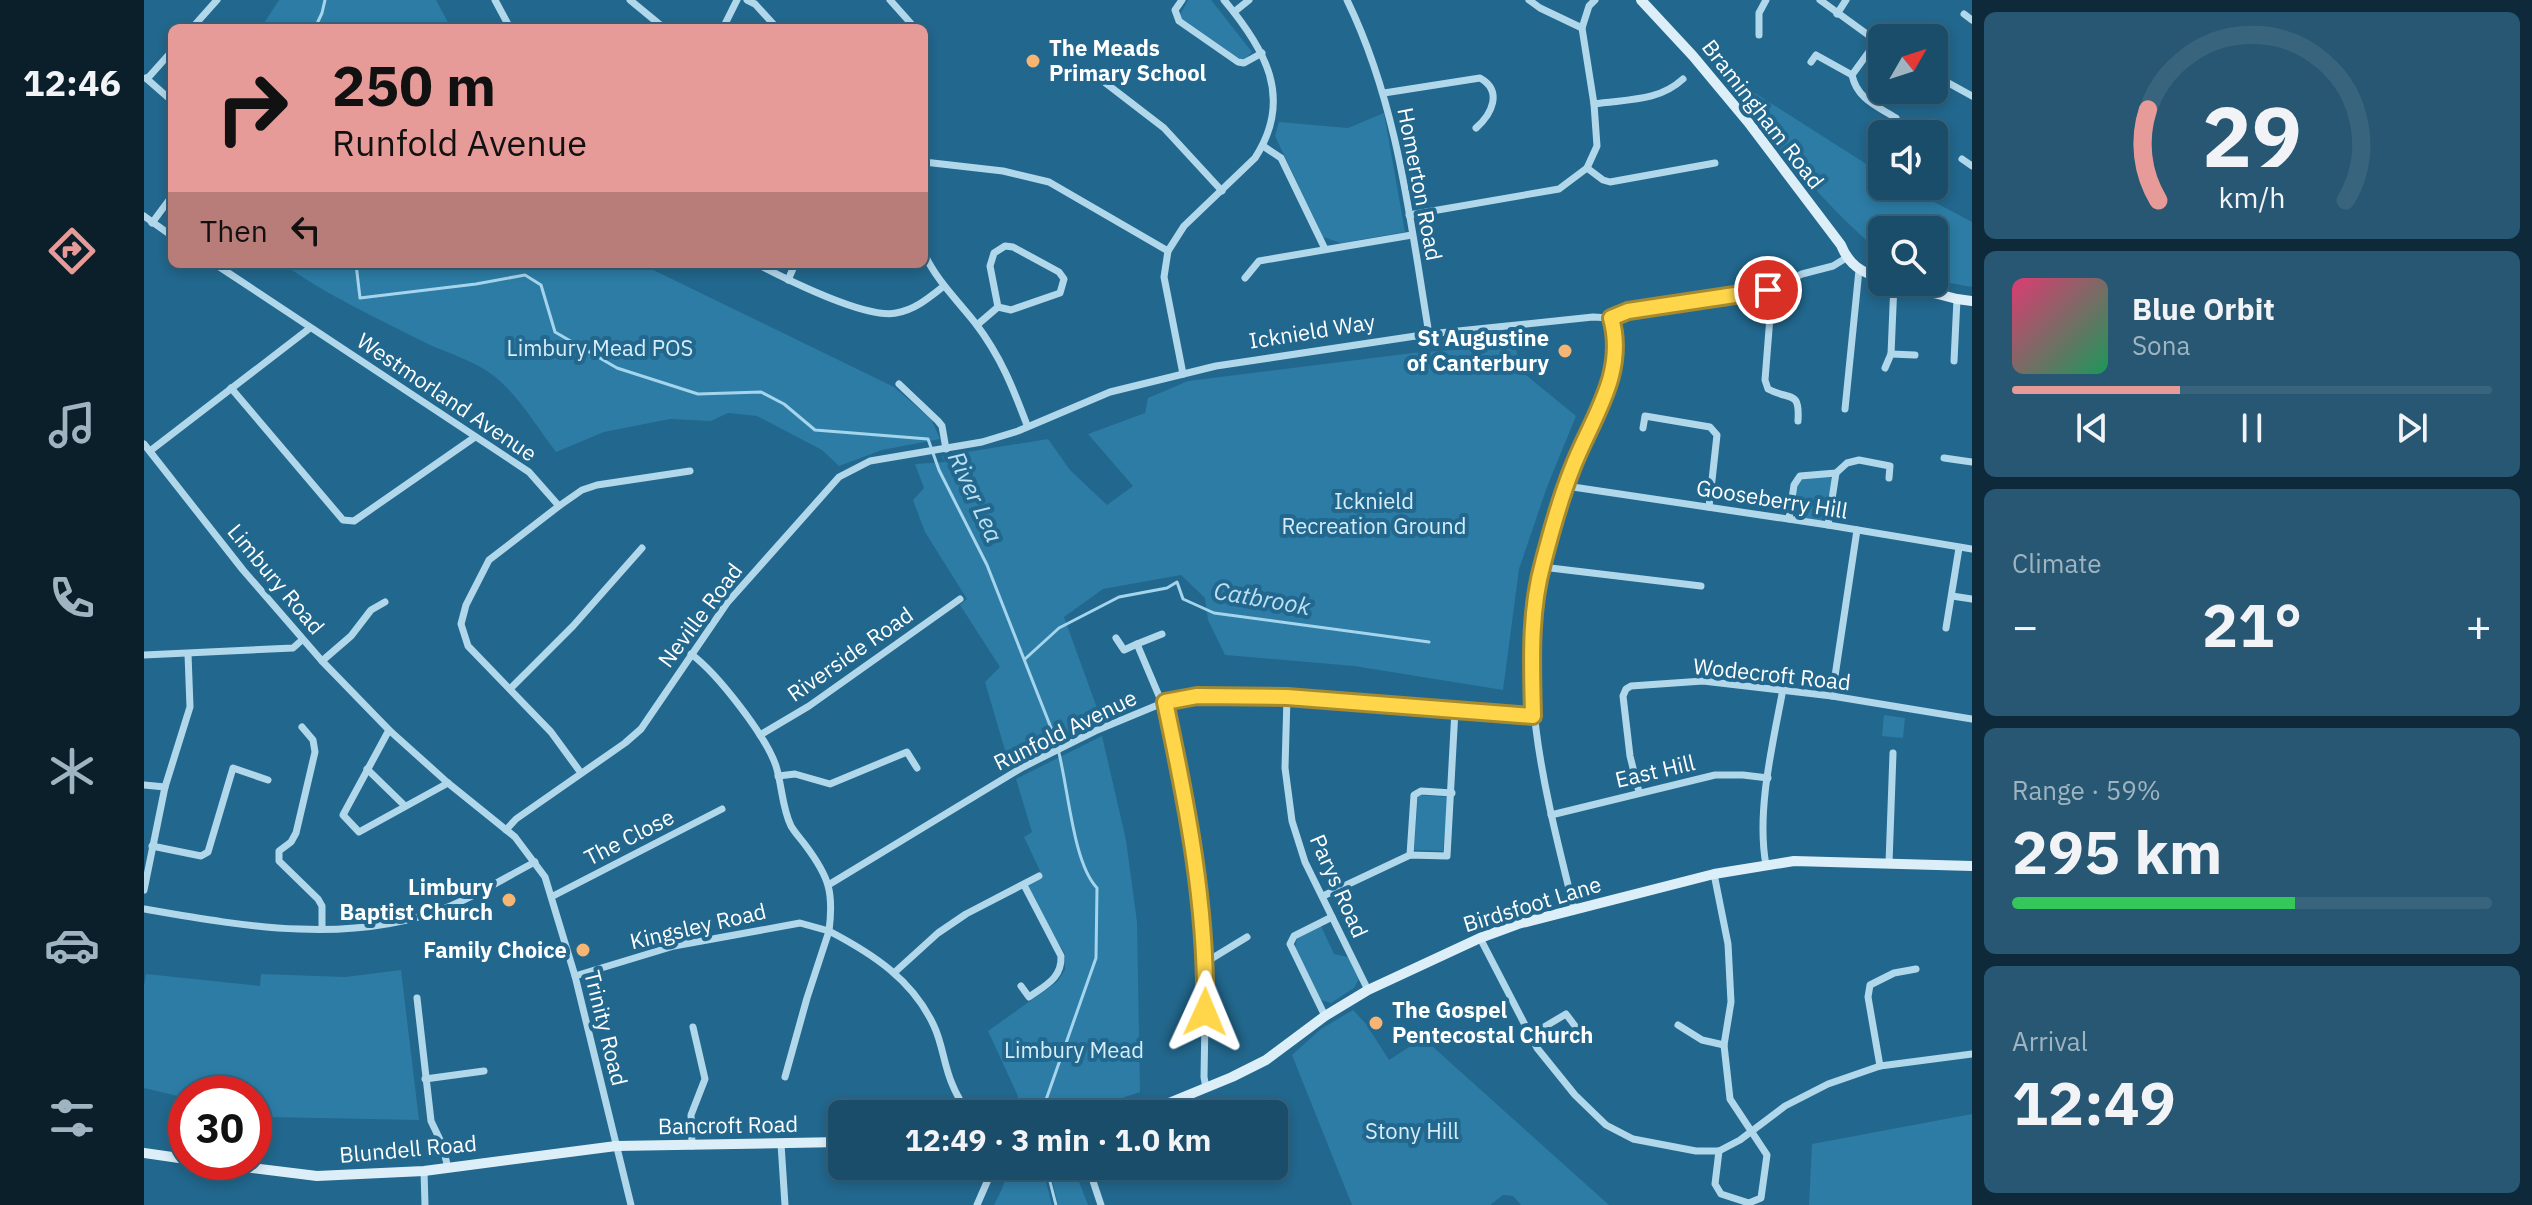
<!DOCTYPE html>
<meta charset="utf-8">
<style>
body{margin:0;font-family:"IBM Plex Sans",sans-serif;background:#275772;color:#f1f3f6;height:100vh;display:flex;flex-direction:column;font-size:30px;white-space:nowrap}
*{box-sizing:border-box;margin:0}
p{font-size:26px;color:#9fb4c1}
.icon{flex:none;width:44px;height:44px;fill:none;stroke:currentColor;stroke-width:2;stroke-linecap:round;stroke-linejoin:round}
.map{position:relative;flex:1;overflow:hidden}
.drawer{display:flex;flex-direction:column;gap:12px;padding:12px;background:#0e2a3a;width:560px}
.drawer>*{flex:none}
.guide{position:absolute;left:24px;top:24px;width:760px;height:244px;border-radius:12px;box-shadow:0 4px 12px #0003,0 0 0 2px #38647e;background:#e69b98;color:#111;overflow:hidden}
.needle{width:52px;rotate:51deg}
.buttons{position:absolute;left:1724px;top:24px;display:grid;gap:16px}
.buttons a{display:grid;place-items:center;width:80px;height:80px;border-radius:12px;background:#1a4d6a;box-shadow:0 4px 12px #0003,0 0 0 2px #38647e;font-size:40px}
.speed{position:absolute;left:24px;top:1076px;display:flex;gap:16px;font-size:40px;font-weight:700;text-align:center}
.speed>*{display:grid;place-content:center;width:104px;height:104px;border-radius:50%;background:#1a4d6a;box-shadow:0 4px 12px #0003,0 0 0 2px #38647e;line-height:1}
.speed .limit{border:12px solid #d22;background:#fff;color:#111}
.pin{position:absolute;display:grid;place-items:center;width:68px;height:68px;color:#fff;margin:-34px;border:4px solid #fff;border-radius:50%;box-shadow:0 2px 8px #0007}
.me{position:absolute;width:88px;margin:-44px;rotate:1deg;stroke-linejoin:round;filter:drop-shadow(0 0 6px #0008)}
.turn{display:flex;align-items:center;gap:28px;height:168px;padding:0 32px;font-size:36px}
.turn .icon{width:104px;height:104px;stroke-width:2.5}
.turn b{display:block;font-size:56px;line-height:68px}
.then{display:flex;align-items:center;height:76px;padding:0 32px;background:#0003;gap:16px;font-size:30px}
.big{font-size:60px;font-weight:800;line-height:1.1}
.drawer .widget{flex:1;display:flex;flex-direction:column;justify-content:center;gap:12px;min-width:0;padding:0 28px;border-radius:12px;background:#275772}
.drawer .dial{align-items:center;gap:0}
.dial svg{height:208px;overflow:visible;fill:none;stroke:#38647e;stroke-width:7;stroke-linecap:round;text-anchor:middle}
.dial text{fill:#f1f3f6;stroke:none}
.song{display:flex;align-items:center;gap:24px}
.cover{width:96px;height:96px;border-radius:12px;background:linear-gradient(135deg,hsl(340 70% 55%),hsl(150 70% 35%))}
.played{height:8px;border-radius:4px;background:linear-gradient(90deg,#e69b98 35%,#38647e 35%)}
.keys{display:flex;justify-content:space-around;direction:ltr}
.heat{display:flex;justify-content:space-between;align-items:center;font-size:44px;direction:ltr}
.charge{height:12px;border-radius:6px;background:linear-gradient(90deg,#34c759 59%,#38647e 0)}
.trip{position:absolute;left:684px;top:1100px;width:460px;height:80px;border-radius:12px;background:#1a4d6a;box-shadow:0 4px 12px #0003,0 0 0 2px #38647e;font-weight:800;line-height:80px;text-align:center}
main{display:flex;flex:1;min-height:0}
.dock{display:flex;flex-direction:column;width:144px;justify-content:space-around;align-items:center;background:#0a1f2a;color:#9fb4c1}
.dock .icon{width:56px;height:56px}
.dock .selected{color:#e69b98}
.dock b{font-size:36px;color:#f1f3f6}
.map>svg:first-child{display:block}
.green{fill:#2c7ca5}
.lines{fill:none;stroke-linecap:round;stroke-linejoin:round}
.stream{stroke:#a5d5ec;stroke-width:3}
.street{stroke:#b1d7eb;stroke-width:7}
.secondary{stroke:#dceff9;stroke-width:10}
.route-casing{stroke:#a68a30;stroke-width:20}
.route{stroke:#ffd54a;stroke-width:14}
.poi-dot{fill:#f7b573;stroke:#22678d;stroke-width:3}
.labels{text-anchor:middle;stroke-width:8;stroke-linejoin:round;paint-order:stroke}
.poi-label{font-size:22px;font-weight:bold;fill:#fff;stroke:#22678d;text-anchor:end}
.street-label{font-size:22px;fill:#fff;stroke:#22678d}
.park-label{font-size:22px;fill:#d6edf8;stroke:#22678d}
.water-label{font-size:24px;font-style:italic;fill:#bde0f2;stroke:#22678d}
</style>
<main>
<nav class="dock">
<b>12:46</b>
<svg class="icon selected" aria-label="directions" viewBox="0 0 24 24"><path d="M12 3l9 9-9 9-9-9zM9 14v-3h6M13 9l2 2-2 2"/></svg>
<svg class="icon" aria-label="music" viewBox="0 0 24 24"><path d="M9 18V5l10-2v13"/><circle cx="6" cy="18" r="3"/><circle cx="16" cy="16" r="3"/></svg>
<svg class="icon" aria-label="phone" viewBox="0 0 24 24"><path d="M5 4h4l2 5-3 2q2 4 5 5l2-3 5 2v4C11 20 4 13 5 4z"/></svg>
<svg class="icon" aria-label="climate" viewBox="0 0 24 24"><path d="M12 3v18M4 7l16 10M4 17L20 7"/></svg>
<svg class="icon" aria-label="car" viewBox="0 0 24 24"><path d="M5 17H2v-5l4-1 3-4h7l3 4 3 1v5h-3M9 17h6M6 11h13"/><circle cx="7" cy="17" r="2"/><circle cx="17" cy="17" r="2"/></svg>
<svg class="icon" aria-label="filters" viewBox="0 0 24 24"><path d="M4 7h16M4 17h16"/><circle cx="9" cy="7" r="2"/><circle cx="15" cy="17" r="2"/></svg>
</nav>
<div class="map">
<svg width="1828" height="1205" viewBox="0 0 1828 1205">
<rect width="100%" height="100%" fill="#22678d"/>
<g class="green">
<path d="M 135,0 L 292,0 L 307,28 L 117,28 Z"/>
<path d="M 1044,0 L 1067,0 L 1108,52 L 1099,61 L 1035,17 Z"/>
<path d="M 1566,54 L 1600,86 L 1738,174 L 1738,186 L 1760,186 L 1828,222 L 1828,287 L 1790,280 L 1790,230 L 1738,230 L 1738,254 C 1688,211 1653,170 1611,120 C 1596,102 1571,77 1566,54 Z"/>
<path d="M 1240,113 L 1261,232 L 1197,243 L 1179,237 L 1131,136 L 1135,122 L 1204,128 Z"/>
<path d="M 139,264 L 497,264 L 750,387 L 787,419 L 796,439 L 738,450 L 695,466 L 678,450 L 613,416 L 584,413 L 567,421 L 526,419 L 460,432 L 412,452 C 393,427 375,396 350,376 C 331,361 306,354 284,344 C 233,318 186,297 139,264 Z"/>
<path d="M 1371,345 L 1377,371 L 1432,416 L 1403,487 L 1375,569 L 1359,690 L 1210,666 L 1081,655 L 1064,620 L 1061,598 L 1037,575 L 959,589 L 920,617 L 957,719 L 865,764 L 841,682 L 856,667 L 816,605 L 823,599 L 781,532 L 769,500 L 780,488 L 771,464 L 801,462 L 798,456 L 904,439 L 926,470 L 963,505 L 989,486 L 944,434 L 1001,413 L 1004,398 L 1044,381 L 1269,353 Z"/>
<path d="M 1686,476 L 1688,480 L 1680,518 L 1675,521 L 1652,516 L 1649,512 L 1652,486 L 1656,479 Z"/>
<path d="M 1740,715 L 1761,718 L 1759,738 L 1738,736 Z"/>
<path d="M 958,736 L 982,840 L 993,922 L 996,1092 L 969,1101 L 957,1114 L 878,1114 L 873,1094 L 844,1031 L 913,982 L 921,970 L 921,954 L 881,888 L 899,877 L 880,837 L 888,832 L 872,779 Z"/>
<path d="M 1274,795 L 1304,797 L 1299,851 L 1270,850 Z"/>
<path d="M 1177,926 L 1190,954 L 1204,957 L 1215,979 L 1210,988 L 1187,1003 L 1177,1000 L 1151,947 L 1153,938 Z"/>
<path d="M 257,970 L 275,1120 L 124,1117 L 110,1114 L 110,1094 L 42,1094 L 42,1098 L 0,1088 L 0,986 L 2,974 L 116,986 L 117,974 L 201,977 Z"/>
<path d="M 1209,1010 L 1222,1024 L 1245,1060 L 1279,1038 L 1465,1205 L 1377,1205 L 1369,1196 L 1359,1195 L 1346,1205 L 1208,1205 L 1148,1055 L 1177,1029 Z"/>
<path d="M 1828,1114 L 1828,1205 L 1665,1205 L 1668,1144 Z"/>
<path d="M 865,1166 L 898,1166 L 908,1205 L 850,1205 L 858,1189 Z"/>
<path d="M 905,1166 L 929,1166 L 944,1205 L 914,1205 Z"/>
</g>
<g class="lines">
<g class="stream">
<path d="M 171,28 L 178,13 L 181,0"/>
<path d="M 212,264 L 216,298 L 332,284 L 381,275 L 397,285 L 411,332 L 473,368 L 554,394 L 617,392 L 640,404 L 671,430 L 784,439 L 795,470 L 843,565 L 911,738 C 924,777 927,861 953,888 L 952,958 L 897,1114"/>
<path d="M 881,659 L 915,628 L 975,597 L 1023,588 L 1033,582 L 1039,599 L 1070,613 L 1285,642"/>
<path d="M 902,1166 L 912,1205"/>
</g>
<g class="street">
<path d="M 351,0 L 366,28"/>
<path d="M 486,0 L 520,28"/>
<path d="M 603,0 L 611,4 L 633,28"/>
<path d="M 746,0 L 771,28"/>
<path d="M 1038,0 L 1031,10 L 1035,21 L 1094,62 L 1100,63 L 1118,53"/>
<path d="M 1203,0 C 1254,105 1266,220 1285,334"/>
<path d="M 1385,0 L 1396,8 L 1438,28 L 1445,6 L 1451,0"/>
<path d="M 1676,0 L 1738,45"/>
<path d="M 1090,12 L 1105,0"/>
<path d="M 1693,14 L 1702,0"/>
<path d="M 1820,14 L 1828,20"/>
<path d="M 48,28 L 73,0"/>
<path d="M 579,28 L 593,0"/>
<path d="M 1615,35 L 1615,13 L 1622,0"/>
<path d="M 1732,42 L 1708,75 C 1713,99 1733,106 1752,118"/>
<path d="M 1667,62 L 1672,55 L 1708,75"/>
<path d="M 1790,75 L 1828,96"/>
<path d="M 2,78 L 28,101"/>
<path d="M 955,78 L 1020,128 L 1078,191"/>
<path d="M 3,79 L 28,51"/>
<path d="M 1240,93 L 1336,78 C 1359,91 1348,114 1332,128"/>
<path d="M 1450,104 C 1483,99 1514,102 1539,79"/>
<path d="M 1119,146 L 1137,158 L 1181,249"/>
<path d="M 1818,159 L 1828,166"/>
<path d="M 780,162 L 859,171 L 905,182 L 1024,251"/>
<path d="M 1443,168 L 1459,180 L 1466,182 L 1571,163"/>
<path d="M 1265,215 L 1415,189 L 1443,168 L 1453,146 L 1450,104 L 1438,28"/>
<path d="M 0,216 L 28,236"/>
<path d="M 8,223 L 28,196"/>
<path d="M 780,253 C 792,280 814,301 832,324 C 857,357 869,388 883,425"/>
<path d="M 71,264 L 385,472 L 415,506 L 345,560 L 322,605 L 317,624 L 324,646 L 407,732 L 437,773"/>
<path d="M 613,264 C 642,279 722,319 752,313 C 771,310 786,297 800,286"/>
<path d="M 1101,278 L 1115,261 L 1268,235"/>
<path d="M 644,280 L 651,264"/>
<path d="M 1624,290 L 1627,304 L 1621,380 L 1624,389 C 1646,401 1656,389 1654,421"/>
<path d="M 833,325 L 854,307 L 846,266 L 850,253 L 861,246 L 869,247 L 915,272 L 920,279 L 916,293 L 867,310 L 854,307"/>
<path d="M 1747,354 L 1771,355"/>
<path d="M 1810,361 L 1813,299"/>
<path d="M 1741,368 L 1747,354 L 1750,283"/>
<path d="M 1039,374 L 1020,277 L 1024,251 L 1040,226 L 1111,158 C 1150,98 1121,49 1080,0"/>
<path d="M 755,384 L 794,421 L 798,426 L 802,449"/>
<path d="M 87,388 L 199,520 L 210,521 L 331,437"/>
<path d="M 1701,409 L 1715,270"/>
<path d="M 1499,428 L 1501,416 L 1566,427 L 1573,435 L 1565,507"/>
<path d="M 0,444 L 99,570 L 178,661 L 245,730 L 304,783 L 371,837 L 401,877 L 431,976 L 487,1205"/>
<path d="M 6,451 L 166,328"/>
<path d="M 1800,458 L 1828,462"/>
<path d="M 1422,486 L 1684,525 L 1828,549"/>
<path d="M 415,506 L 438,490 L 453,485 L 546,471"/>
<path d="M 1645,519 L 1650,485 L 1656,476 L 1692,473 L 1703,463 L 1715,460 L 1746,466 L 1745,478"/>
<path d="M 1684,525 L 1692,473"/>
<path d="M 1398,567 L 1557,586"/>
<path d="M 1808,596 L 1828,599"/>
<path d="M 1802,628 L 1815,548"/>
<path d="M 1018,634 L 993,644 L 1018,703"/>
<path d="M 972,638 L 980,650 L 993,644"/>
<path d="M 547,654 C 573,673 622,736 632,766 C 638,785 638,808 647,826 C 651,833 657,839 662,846 C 685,877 690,892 685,931 C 729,954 769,980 790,1026 C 799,1045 800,1067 809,1086 C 813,1096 819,1105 824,1114"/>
<path d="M 0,655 L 149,648 L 158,640"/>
<path d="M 178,661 L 207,636 L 227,610 L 241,602"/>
<path d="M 366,689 L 429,626 L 498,548"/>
<path d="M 1688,696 L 1713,530"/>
<path d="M 1143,697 L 1141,768 L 1148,821 L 1161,862 L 1224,990"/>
<path d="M 1021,702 L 1055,879 L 1062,962 L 1060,1077 L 1062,1088"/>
<path d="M 158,727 L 169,740 L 171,752 L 152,833 L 147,842 L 135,851 L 135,861 L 174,899 L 178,906 L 178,929"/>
<path d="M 245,730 L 199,815 L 215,832 L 304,783"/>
<path d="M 616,735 L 665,706 L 816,599"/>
<path d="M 223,769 L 260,805"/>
<path d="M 634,776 L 651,774 L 686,784 L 763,752 L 773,768"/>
<path d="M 0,785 L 21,787"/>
<path d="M 1495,792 L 1486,756 L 1479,696 L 1482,689 L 1487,686 L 1559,681 L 1688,696 L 1828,719"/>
<path d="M 1407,815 L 1571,775 L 1599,775 L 1624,778"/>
<path d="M 362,830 L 372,819 L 481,743 L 497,729 L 583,603 L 695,477 L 726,461 L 838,442 L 874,431 L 966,392 L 1072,366 L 1285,334 L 1449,317 L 1467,318 L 1484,311 L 1624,290 L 1658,274 L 1689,266 L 1702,258"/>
<path d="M 8,846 L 57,856 L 64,852 L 89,768 L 124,780"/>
<path d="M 1266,855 L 1270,795 L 1277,791 L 1308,793"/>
<path d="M 1745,863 L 1749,753"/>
<path d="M 1622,865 C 1612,811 1629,743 1639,689"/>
<path d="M 1570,874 L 1584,944 L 1587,1002 L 1580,1045 L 1586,1099 L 1623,1155 L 1617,1198 L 1605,1203 L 1577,1194 L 1571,1184 L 1575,1151"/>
<path d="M 686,884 L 879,767 L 951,731 L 1021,702 L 1053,696 L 1143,697 L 1389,716"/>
<path d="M 0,890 L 21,787 L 46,707 L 44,654"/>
<path d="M 409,896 L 578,809"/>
<path d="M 1179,896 L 1266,855 L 1303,856 L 1311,710"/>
<path d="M 0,909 C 98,926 208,946 304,907 C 334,895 362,877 391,862"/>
<path d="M 1430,909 C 1402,795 1371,685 1398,566 C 1405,534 1416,499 1428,467 C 1448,419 1482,373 1467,318"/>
<path d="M 1336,938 L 1393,1048 L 1431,1095 L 1462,1125 L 1489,1139 L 1552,1151 L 1575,1151 L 1596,1140 L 1641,1106 L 1684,1084 L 1736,1066 L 1828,1054"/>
<path d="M 1062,962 L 1103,937"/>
<path d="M 751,972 L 794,933 L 822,914 L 895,876"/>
<path d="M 431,976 L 530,946 L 656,923 L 685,931 L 663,998 L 641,1077"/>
<path d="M 877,986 L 885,997 C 902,985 918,978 917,956 L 880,885"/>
<path d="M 273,998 L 287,1121 L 298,1144 L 304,1168"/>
<path d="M 1181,1016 L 1146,944 L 1150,936 L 1188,917"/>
<path d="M 1534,1025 L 1558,1040 L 1580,1045"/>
<path d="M 1385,1036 L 1422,1014 L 1437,1034"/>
<path d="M 1736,1066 L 1724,997 L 1726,985 L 1750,973 L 1772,969"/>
<path d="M 281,1079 L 340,1071"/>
<path d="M 637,1144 L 641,1205"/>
<path d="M 548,1146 L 547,1115 L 561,1079 L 549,1027"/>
<path d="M 944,1166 L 957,1205"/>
<path d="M 280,1171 L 281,1205"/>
<path d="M 833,1205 L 850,1166"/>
</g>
<g class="secondary">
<path d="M 1497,0 L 1549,56 L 1604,122 L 1697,245 C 1705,265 1717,272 1738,279"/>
<path d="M 1747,282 L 1813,299 L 1828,301"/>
<path d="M 998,1114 L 1088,1077 L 1122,1060 L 1181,1016 L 1224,990 L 1336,938 L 1374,924 L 1570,874 L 1650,861 L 1828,866"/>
<path d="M 0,1153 L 42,1159"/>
<path d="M 59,1162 L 173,1176 L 280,1171 L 472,1146 L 698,1142"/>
</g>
</g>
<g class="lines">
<g class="route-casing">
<path id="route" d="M 1061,1012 C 1063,906 1043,805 1021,702 L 1053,696 L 1143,697 L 1389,716 C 1388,665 1385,613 1399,563 C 1407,532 1416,499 1428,469 C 1447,419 1483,374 1467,318 L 1484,311 L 1624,290"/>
</g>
<use href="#route" class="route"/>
</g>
<g class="poi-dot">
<circle cx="889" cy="61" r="8"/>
<circle cx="1421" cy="351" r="8"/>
<circle cx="365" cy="900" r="8"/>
<circle cx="439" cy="950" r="8"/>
<circle cx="1232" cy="1023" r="8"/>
</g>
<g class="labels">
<g class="poi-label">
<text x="905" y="56" text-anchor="start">The Meads<tspan x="905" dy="25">Primary School</tspan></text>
<text x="1405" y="346">St Augustine<tspan x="1405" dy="25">of Canterbury</tspan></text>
<text x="349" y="895">Limbury<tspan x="349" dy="25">Baptist Church</tspan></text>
<text x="423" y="958">Family Choice</text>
<text x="1248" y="1018" text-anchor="start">The Gospel<tspan x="1248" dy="25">Pentecostal Church</tspan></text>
</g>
<g class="street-label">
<text transform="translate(1619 114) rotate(52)" y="8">Bramingham Road</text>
<text transform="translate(1276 184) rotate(79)" y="8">Homerton Road</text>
<text transform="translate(1168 331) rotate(-9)" y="8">Icknield Way</text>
<text transform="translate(303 397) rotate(34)" y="8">Westmorland Avenue</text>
<text transform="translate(1628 499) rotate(9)" y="8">Gooseberry Hill</text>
<text transform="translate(132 579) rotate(50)" y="8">Limbury Road</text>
<text transform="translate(556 615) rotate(-53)" y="8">Neville Road</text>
<text transform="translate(706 654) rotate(-35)" y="8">Riverside Road</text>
<text transform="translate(1628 674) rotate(6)" y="8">Wodecroft Road</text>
<text transform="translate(921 730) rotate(-26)" y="8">Runfold Avenue</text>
<text transform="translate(1511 771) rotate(-13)" y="8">East Hill</text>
<text transform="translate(485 837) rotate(-27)" y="8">The Close</text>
<text transform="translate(1195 886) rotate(66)" y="8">Parys Road</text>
<text transform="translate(1388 904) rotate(-17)" y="8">Birdsfoot Lane</text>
<text transform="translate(554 926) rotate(-13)" y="8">Kingsley Road</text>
<text transform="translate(462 1028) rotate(76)" y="8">Trinity Road</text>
<text transform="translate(584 1125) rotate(-1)" y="8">Bancroft Road</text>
<text transform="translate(264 1149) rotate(-5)" y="8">Blundell Road</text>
</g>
<g class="park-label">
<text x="456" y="356">Limbury Mead POS</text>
<text x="1230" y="509">Icknield<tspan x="1230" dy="25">Recreation Ground</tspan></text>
<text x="930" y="1058">Limbury Mead</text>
<text x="1268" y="1139">Stony Hill</text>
</g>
<g class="water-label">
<text transform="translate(831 497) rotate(65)" y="8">River Lea</text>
<text transform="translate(1118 599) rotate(10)" y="8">Catbrook</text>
</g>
</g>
</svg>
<div class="buttons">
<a><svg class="needle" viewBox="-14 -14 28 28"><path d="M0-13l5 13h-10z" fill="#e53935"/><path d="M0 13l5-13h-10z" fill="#9fb4c1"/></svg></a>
<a><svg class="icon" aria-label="sound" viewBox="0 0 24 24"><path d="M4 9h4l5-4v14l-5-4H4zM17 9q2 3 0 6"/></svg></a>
<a><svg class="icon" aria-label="search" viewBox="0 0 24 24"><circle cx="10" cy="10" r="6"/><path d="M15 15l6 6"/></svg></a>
</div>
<div class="speed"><div class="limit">30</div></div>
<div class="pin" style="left:1624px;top:290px;background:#d93025"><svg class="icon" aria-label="arrive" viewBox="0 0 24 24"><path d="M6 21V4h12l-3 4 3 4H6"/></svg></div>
<svg class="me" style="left:1061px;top:1012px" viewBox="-20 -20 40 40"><path d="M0-17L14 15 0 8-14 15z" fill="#ffd54a" stroke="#fff" stroke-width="4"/></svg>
<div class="trip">12:49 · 3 min · 1.0 km</div>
<div class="guide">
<div class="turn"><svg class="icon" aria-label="right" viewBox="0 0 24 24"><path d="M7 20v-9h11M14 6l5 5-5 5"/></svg><div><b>250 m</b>Runfold Avenue</div></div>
<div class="then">Then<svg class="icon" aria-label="left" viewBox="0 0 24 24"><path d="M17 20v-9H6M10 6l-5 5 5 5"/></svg></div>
</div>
</div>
<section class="drawer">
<div class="widget dial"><svg viewBox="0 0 100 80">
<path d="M14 69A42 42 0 1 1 86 69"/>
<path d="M14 69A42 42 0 0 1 10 34" stroke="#e69b98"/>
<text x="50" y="56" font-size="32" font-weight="700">29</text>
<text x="50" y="72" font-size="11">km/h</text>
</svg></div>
<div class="widget">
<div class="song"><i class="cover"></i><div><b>Blue Orbit</b><p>Sona</p></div></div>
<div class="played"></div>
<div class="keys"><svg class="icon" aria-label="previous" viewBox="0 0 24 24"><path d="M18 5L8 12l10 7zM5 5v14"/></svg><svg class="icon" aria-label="pause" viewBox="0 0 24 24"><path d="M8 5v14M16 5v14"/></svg><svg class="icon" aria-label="next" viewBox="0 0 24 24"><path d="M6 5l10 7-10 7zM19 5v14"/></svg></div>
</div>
<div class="widget"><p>Climate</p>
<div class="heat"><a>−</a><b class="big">21°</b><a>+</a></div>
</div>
<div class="widget"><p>Range · 59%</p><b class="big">295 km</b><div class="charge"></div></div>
<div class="widget"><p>Arrival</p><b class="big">12:49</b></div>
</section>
</main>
